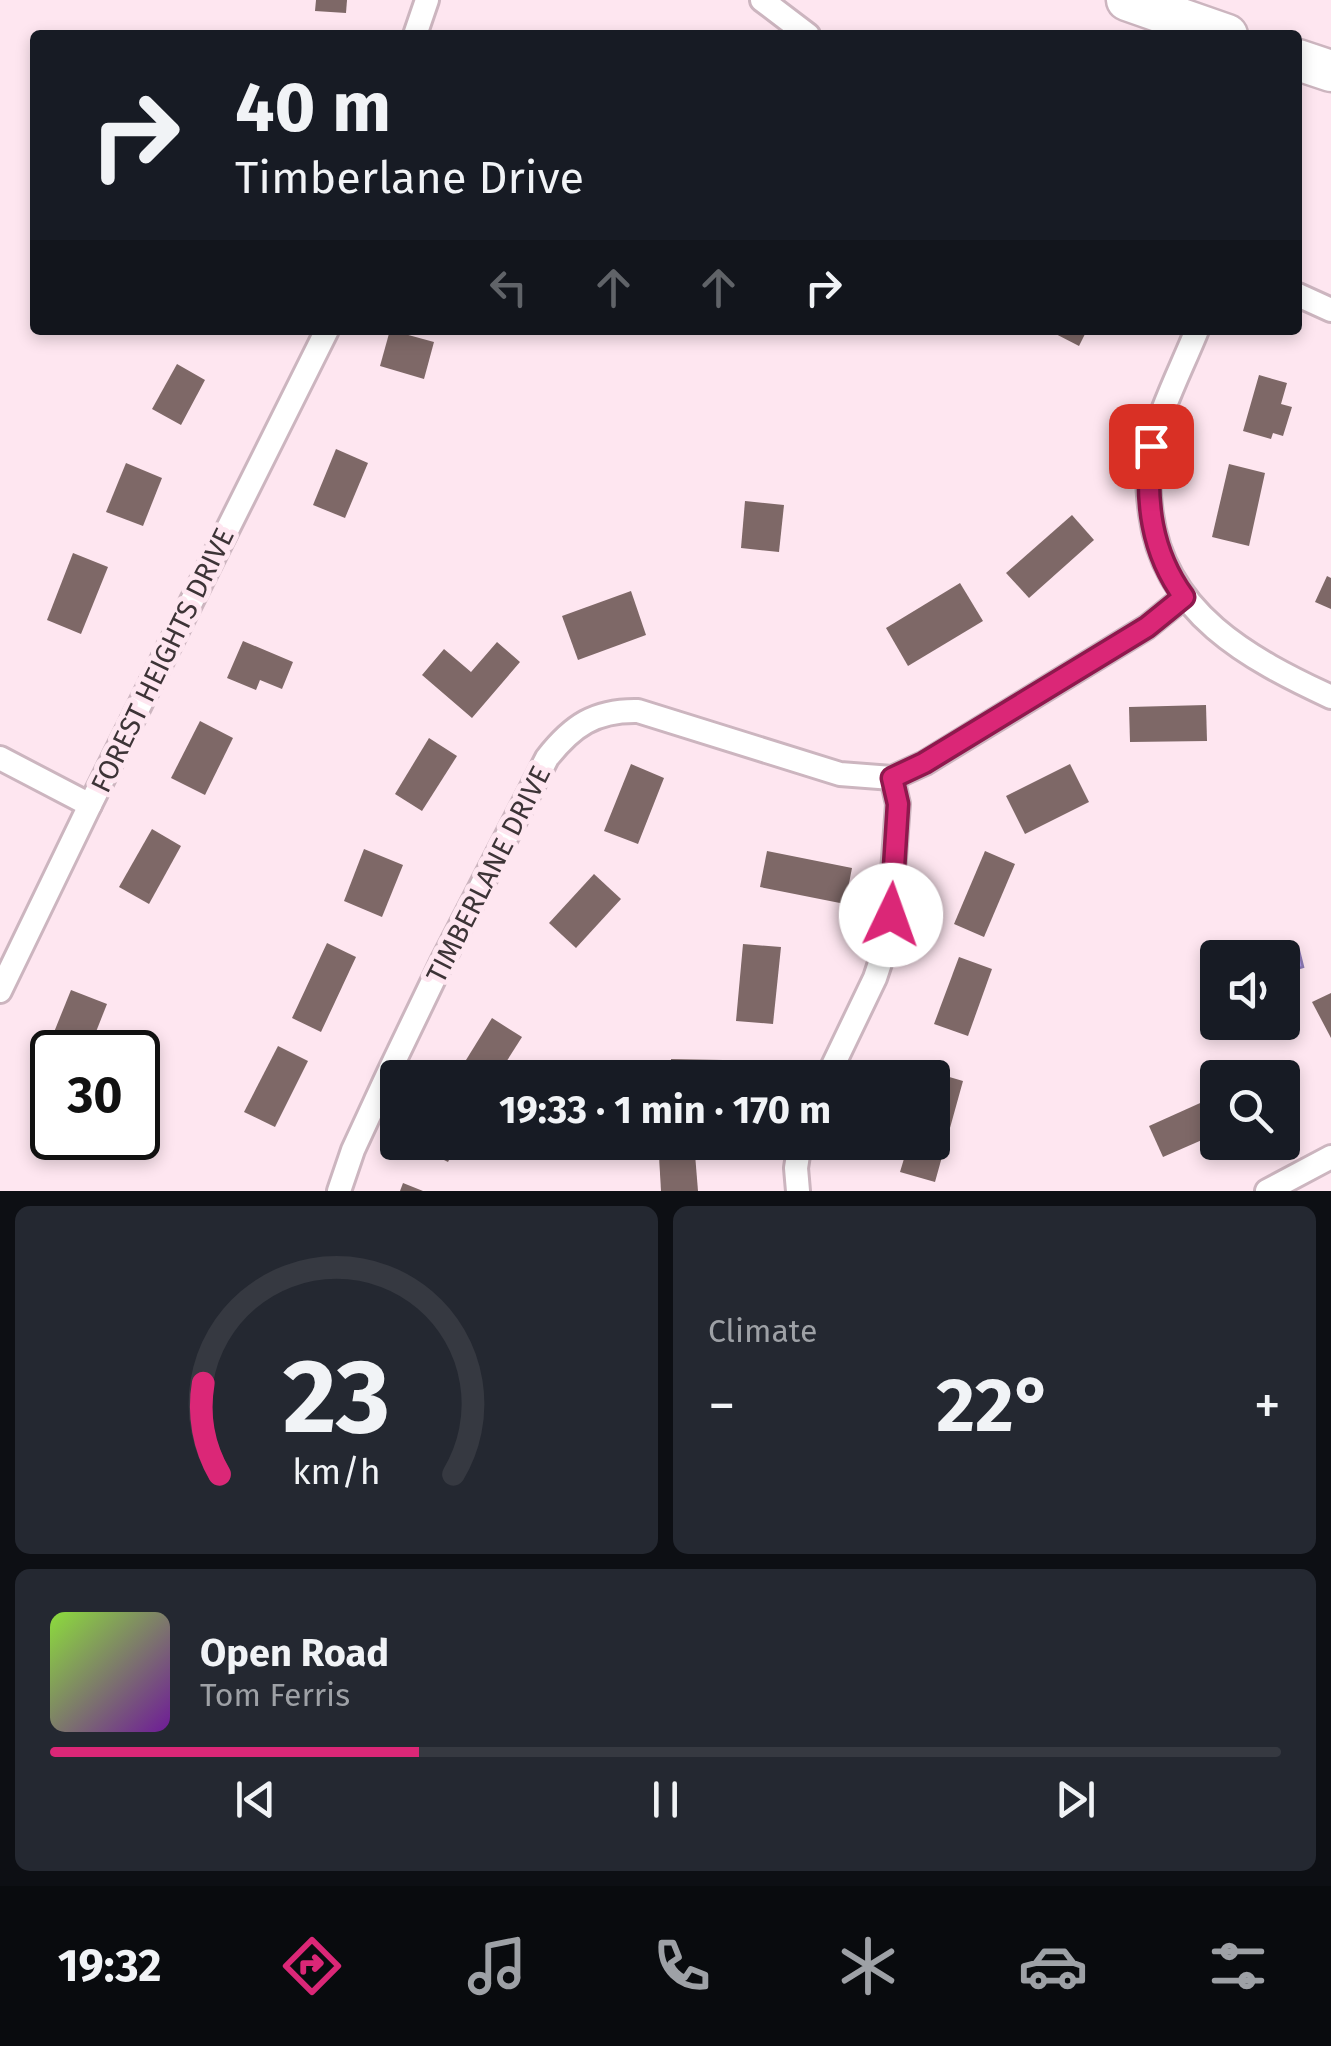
<!DOCTYPE html>
<meta charset="utf-8">
<style>
body{margin:0;font-family:"Fira Sans",sans-serif;background:#242831;color:#f1f3f6;height:100vh;display:flex;flex-direction:column;font-size:38px;white-space:nowrap}
*{box-sizing:border-box;margin:0}
p{font-size:32px;color:#9ea1a6}
.icon{flex:none;width:55px;height:55px;fill:none;stroke:currentColor;stroke-width:2;stroke-linecap:round;stroke-linejoin:round}
.map{position:relative;height:1191px;overflow:hidden}
.side{display:flex;flex-direction:column;gap:15px;padding:15px;background:#0d0f14;flex:1}
.side>*{flex:none}
.top-card{position:absolute;left:30px;top:30px;width:1272px;height:305px;border-radius:10px;box-shadow:0 5px 15px #0003;background:#171b24;color:#f1f3f6;overflow:hidden}
.tools{position:absolute;left:1200px;top:940px;display:grid;gap:20px}
.tools a{display:grid;place-items:center;width:100px;height:100px;border-radius:10px;background:#171b24;box-shadow:0 5px 15px #0003;font-size:50px}
.speed{position:absolute;left:30px;top:1030px;display:flex;gap:20px;font-size:50px;font-weight:700;text-align:center}
.speed>*{display:grid;place-content:center;width:130px;height:130px;border-radius:50%;background:#171b24;box-shadow:0 5px 15px #0003;line-height:1}
.speed .limit{border:5px solid #111;border-radius:15px;background:#fff;color:#111}
.pin{position:absolute;display:grid;place-items:center;width:85px;height:85px;color:#fff;margin:-42px;border-radius:20px;box-shadow:0 5px 15px #0006}
.me{position:absolute;width:110px;margin:-55px;rotate:3deg;stroke-linejoin:round;filter:drop-shadow(0 0 8px #0008)}
.turn{display:flex;align-items:center;gap:35px;height:210px;padding:0 40px;font-size:45px}
.turn .icon{width:130px;height:130px;stroke-width:2.5}
.turn b{display:block;font-size:70px;line-height:85px}
.lanes{display:flex;align-items:center;height:95px;padding:0 40px;background:#0003;justify-content:center;gap:50px;direction:ltr}
.lanes .off{opacity:.35}
.big{font-size:75px;font-weight:700;line-height:1.1}
.side .card{flex:1;display:flex;flex-direction:column;justify-content:center;gap:15px;min-width:0;padding:0 35px;border-radius:15px;background:#242831}
.side .dial{align-items:center;gap:0}
.dial svg{height:260px;overflow:visible;fill:none;stroke:#363941;stroke-width:7;stroke-linecap:round;text-anchor:middle}
.dial text{fill:#f1f3f6;stroke:none}
.song{display:flex;align-items:center;gap:30px}
.cover{width:120px;height:120px;border-radius:15px;background:linear-gradient(135deg,hsl(90 70% 55%),hsl(280 70% 35%))}
.played{height:10px;border-radius:5px;background:linear-gradient(90deg,#db2777 30%,#363941 30%)}
.keys{display:flex;justify-content:space-around;direction:ltr}
.heat{display:flex;justify-content:space-between;align-items:center;font-size:55px;direction:ltr}
.side .tiles{flex:1;display:grid;gap:15px;grid-template-columns:1fr 1fr}
.card:last-child{grid-column:span 2}
.trip{position:absolute;left:380px;top:1060px;width:570px;height:100px;border-radius:10px;background:#171b24;box-shadow:0 5px 15px #0003;font-weight:700;line-height:100px;text-align:center}
.menu{display:flex;height:160px;justify-content:space-around;align-items:center;background:#090b0e;color:#9ea1a6}
.menu .icon{width:70px;height:70px}
.menu .active{color:#db2777}
.menu b{font-size:45px;color:#f1f3f6}
.map>svg:first-child{display:block}
.water{fill:#b099ee;stroke:#8e7bb7;stroke-width:2.5}
.building{fill:#7e6867}
.lines{fill:none;stroke-linecap:round;stroke-linejoin:round}
.minor-casing{stroke:#ccb5bf;stroke-width:28}
.motorway-casing{stroke:#ccb5bf;stroke-width:45}
.minor{stroke:#fff;stroke-width:22}
.motorway{stroke:#fff;stroke-width:40}
.route-casing{stroke:#8e194d;stroke-width:25}
.route{stroke:#db2777;stroke-width:18}
.labels{text-anchor:middle;stroke-width:10;stroke-linejoin:round;paint-order:stroke}
.street-label{font-size:28px;fill:#3d3437;stroke:#fee6f0}
</style>
<div class="map">
<svg width="1331" height="1191" viewBox="0 0 1331 1191">
<rect width="100%" height="100%" fill="#fee6f0"/>
<path class="water" d="M 1298,947 L 1303,967 L 1283,973 L 1282,958 L 1261,957 Z"/>
<g class="building">
<path d="M 316,0 L 347,0 L 346,13 L 315,11 Z"/>
<path d="M 390,330 L 434,342 L 424,379 L 380,366 Z"/>
<path d="M 1048,330 L 1087,330 L 1079,346 Z"/>
<path d="M 177,364 L 205,380 L 181,425 L 152,409 Z"/>
<path d="M 1259,375 L 1287,383 L 1281,404 L 1292,407 L 1283,436 L 1273,433 L 1271,439 L 1243,431 Z"/>
<path d="M 336,449 L 368,463 L 345,518 L 313,505 Z"/>
<path d="M 126,463 L 162,478 L 143,526 L 106,512 Z"/>
<path d="M 1229,464 L 1265,473 L 1249,546 L 1212,537 Z"/>
<path d="M 745,501 L 784,505 L 779,552 L 741,548 Z"/>
<path d="M 1072,515 L 1094,540 L 1029,598 L 1006,573 Z"/>
<path d="M 73,553 L 108,567 L 81,634 L 47,620 Z"/>
<path d="M 1327,576 L 1331,578 L 1331,609 L 1315,602 Z"/>
<path d="M 960,583 L 983,621 L 908,666 L 886,628 Z"/>
<path d="M 631,591 L 646,635 L 578,660 L 562,616 Z"/>
<path d="M 243,641 L 293,662 L 282,689 L 260,680 L 256,690 L 227,678 Z"/>
<path d="M 497,642 L 520,662 L 472,718 L 422,675 L 444,649 L 471,672 Z"/>
<path d="M 1206,705 L 1207,741 L 1130,742 L 1129,707 Z"/>
<path d="M 200,721 L 233,738 L 205,795 L 171,778 Z"/>
<path d="M 429,738 L 457,756 L 422,811 L 395,794 Z"/>
<path d="M 631,764 L 664,778 L 638,844 L 604,831 Z"/>
<path d="M 1070,764 L 1089,802 L 1025,834 L 1006,796 Z"/>
<path d="M 152,829 L 181,846 L 149,904 L 119,887 Z"/>
<path d="M 364,849 L 403,865 L 382,917 L 344,901 Z"/>
<path d="M 767,851 L 852,868 L 845,904 L 760,887 Z"/>
<path d="M 985,851 L 1015,864 L 984,937 L 954,924 Z"/>
<path d="M 594,874 L 621,899 L 576,948 L 549,923 Z"/>
<path d="M 327,943 L 356,957 L 321,1032 L 292,1018 Z"/>
<path d="M 743,944 L 781,947 L 773,1024 L 736,1021 Z"/>
<path d="M 959,957 L 992,969 L 968,1036 L 934,1024 Z"/>
<path d="M 71,990 L 107,1004 L 88,1052 L 63,1052 L 48,1047 Z"/>
<path d="M 1331,993 L 1331,1038 L 1312,1002 Z"/>
<path d="M 492,1018 L 522,1037 L 496,1078 L 466,1060 Z"/>
<path d="M 278,1046 L 308,1061 L 275,1127 L 244,1112 Z"/>
<path d="M 671,1059 L 723,1060 L 723,1078 L 671,1078 Z"/>
<path d="M 929,1071 L 963,1081 L 935,1182 L 900,1172 L 909,1142 L 932,1142 L 932,1078 L 927,1078 Z"/>
<path d="M 1218,1095 L 1218,1133 L 1163,1157 L 1149,1126 Z"/>
<path d="M 420,1142 L 458,1142 L 448,1162 L 418,1147 Z"/>
<path d="M 695,1154 L 698,1191 L 661,1191 L 659,1156 Z"/>
<path d="M 403,1183 L 423,1191 L 400,1191 Z"/>
</g>
<g class="lines">
<g class="minor-casing">
<g id="minor">
<path d="M 762,0 L 808,35"/>
<path d="M 415,35 L 427,0"/>
<path d="M 1298,295 L 1331,310"/>
<path d="M 1197,330 C 1182,367 1162,406 1151,445 C 1146,467 1148,492 1151,514 C 1164,613 1249,659 1331,697"/>
<path d="M 0,758 L 90,805"/>
<path d="M 0,991 L 90,805 L 327,330"/>
<path d="M 827,1078 L 875,978 L 888,939 L 898,804 L 892,778"/>
<path d="M 339,1191 L 353,1150 L 389,1072 L 441,964 L 547,758 C 572,726 595,710 638,711 L 840,774 L 892,778 L 925,763 L 1147,627 L 1184,597"/>
<path d="M 798,1191 L 796,1168 L 800,1142"/>
<path d="M 1267,1191 L 1331,1157"/>
</g>
</g>
<g class="motorway-casing">
<g id="motorway">
<path d="M 1127,0 L 1227,35"/>
<path d="M 1298,60 L 1331,71"/>
</g>
</g>
<use href="#minor" class="minor"/>
<use href="#motorway" class="motorway"/>
</g>
<g class="lines">
<g class="route-casing">
<path id="route" d="M 891,915 L 898,804 L 892,778 L 924,763 L 1147,627 L 1184,597 C 1151,552 1145,501 1151,446"/>
</g>
<use href="#route" class="route"/>
</g>
<g class="labels">
<g class="street-label">
<text transform="translate(162 660) rotate(-64)" y="10">FOREST HEIGHTS DRIVE</text>
<text transform="translate(488 874) rotate(-63)" y="10">TIMBERLANE DRIVE</text>
</g>
</g>
</svg>
<div class="tools">
<a><svg class="icon" aria-label="sound" viewBox="0 0 24 24"><path d="M4 9h4l5-4v14l-5-4H4zM17 9q2 3 0 6"/></svg></a>
<a><svg class="icon" aria-label="search" viewBox="0 0 24 24"><circle cx="10" cy="10" r="6"/><path d="M15 15l6 6"/></svg></a>
</div>
<div class="speed"><div class="limit">30</div></div>
<div class="pin" style="left:1151px;top:446px;background:#d93025"><svg class="icon" aria-label="arrive" viewBox="0 0 24 24"><path d="M6 21V4h12l-3 4 3 4H6"/></svg></div>
<svg class="me" style="left:891px;top:915px" viewBox="-20 -20 40 40"><circle r="19" fill="#fff"/><path d="M0-13L10 11 0 6-10 11z" fill="#db2777"/></svg>
<div class="trip">19:33 · 1 min · 170 m</div>
<div class="top-card">
<div class="turn"><svg class="icon" aria-label="right" viewBox="0 0 24 24"><path d="M7 20v-9h11M14 6l5 5-5 5"/></svg><div><b>40 m</b>Timberlane Drive</div></div>
<div class="lanes"><svg class="icon off" aria-label="left" viewBox="0 0 24 24"><path d="M17 20v-9H6M10 6l-5 5 5 5"/></svg><svg class="icon off" aria-label="ahead" viewBox="0 0 24 24"><path d="M12 20V5M6 11l6-6 6 6"/></svg><svg class="icon off" aria-label="ahead" viewBox="0 0 24 24"><path d="M12 20V5M6 11l6-6 6 6"/></svg><svg class="icon" aria-label="right" viewBox="0 0 24 24"><path d="M7 20v-9h11M14 6l5 5-5 5"/></svg></div>
</div>
</div>
<section class="side">
<div class="tiles">
<div class="card dial"><svg viewBox="0 0 100 80">
<path d="M14 69A42 42 0 1 1 86 69"/>
<path d="M14 69A42 42 0 0 1 9 41" stroke="#db2777"/>
<text x="50" y="56" font-size="32" font-weight="700">23</text>
<text x="50" y="72" font-size="11">km/h</text>
</svg></div>
<div class="card"><p>Climate</p>
<div class="heat"><a>−</a><b class="big">22°</b><a>+</a></div>
</div>
<div class="card">
<div class="song"><i class="cover"></i><div><b>Open Road</b><p>Tom Ferris</p></div></div>
<div class="played"></div>
<div class="keys"><svg class="icon" aria-label="previous" viewBox="0 0 24 24"><path d="M18 5L8 12l10 7zM5 5v14"/></svg><svg class="icon" aria-label="pause" viewBox="0 0 24 24"><path d="M8 5v14M16 5v14"/></svg><svg class="icon" aria-label="next" viewBox="0 0 24 24"><path d="M6 5l10 7-10 7zM19 5v14"/></svg></div>
</div>
</div>
</section>
<nav class="menu">
<b>19:32</b>
<svg class="icon active" aria-label="directions" viewBox="0 0 24 24"><path d="M12 3l9 9-9 9-9-9zM9 14v-3h6M13 9l2 2-2 2"/></svg>
<svg class="icon" aria-label="music" viewBox="0 0 24 24"><path d="M9 18V5l10-2v13"/><circle cx="6" cy="18" r="3"/><circle cx="16" cy="16" r="3"/></svg>
<svg class="icon" aria-label="phone" viewBox="0 0 24 24"><path d="M5 4h4l2 5-3 2q2 4 5 5l2-3 5 2v4C11 20 4 13 5 4z"/></svg>
<svg class="icon" aria-label="climate" viewBox="0 0 24 24"><path d="M12 3v18M4 7l16 10M4 17L20 7"/></svg>
<svg class="icon" aria-label="car" viewBox="0 0 24 24"><path d="M5 17H2v-5l4-1 3-4h7l3 4 3 1v5h-3M9 17h6M6 11h13"/><circle cx="7" cy="17" r="2"/><circle cx="17" cy="17" r="2"/></svg>
<svg class="icon" aria-label="filters" viewBox="0 0 24 24"><path d="M4 7h16M4 17h16"/><circle cx="9" cy="7" r="2"/><circle cx="15" cy="17" r="2"/></svg>
</nav>
